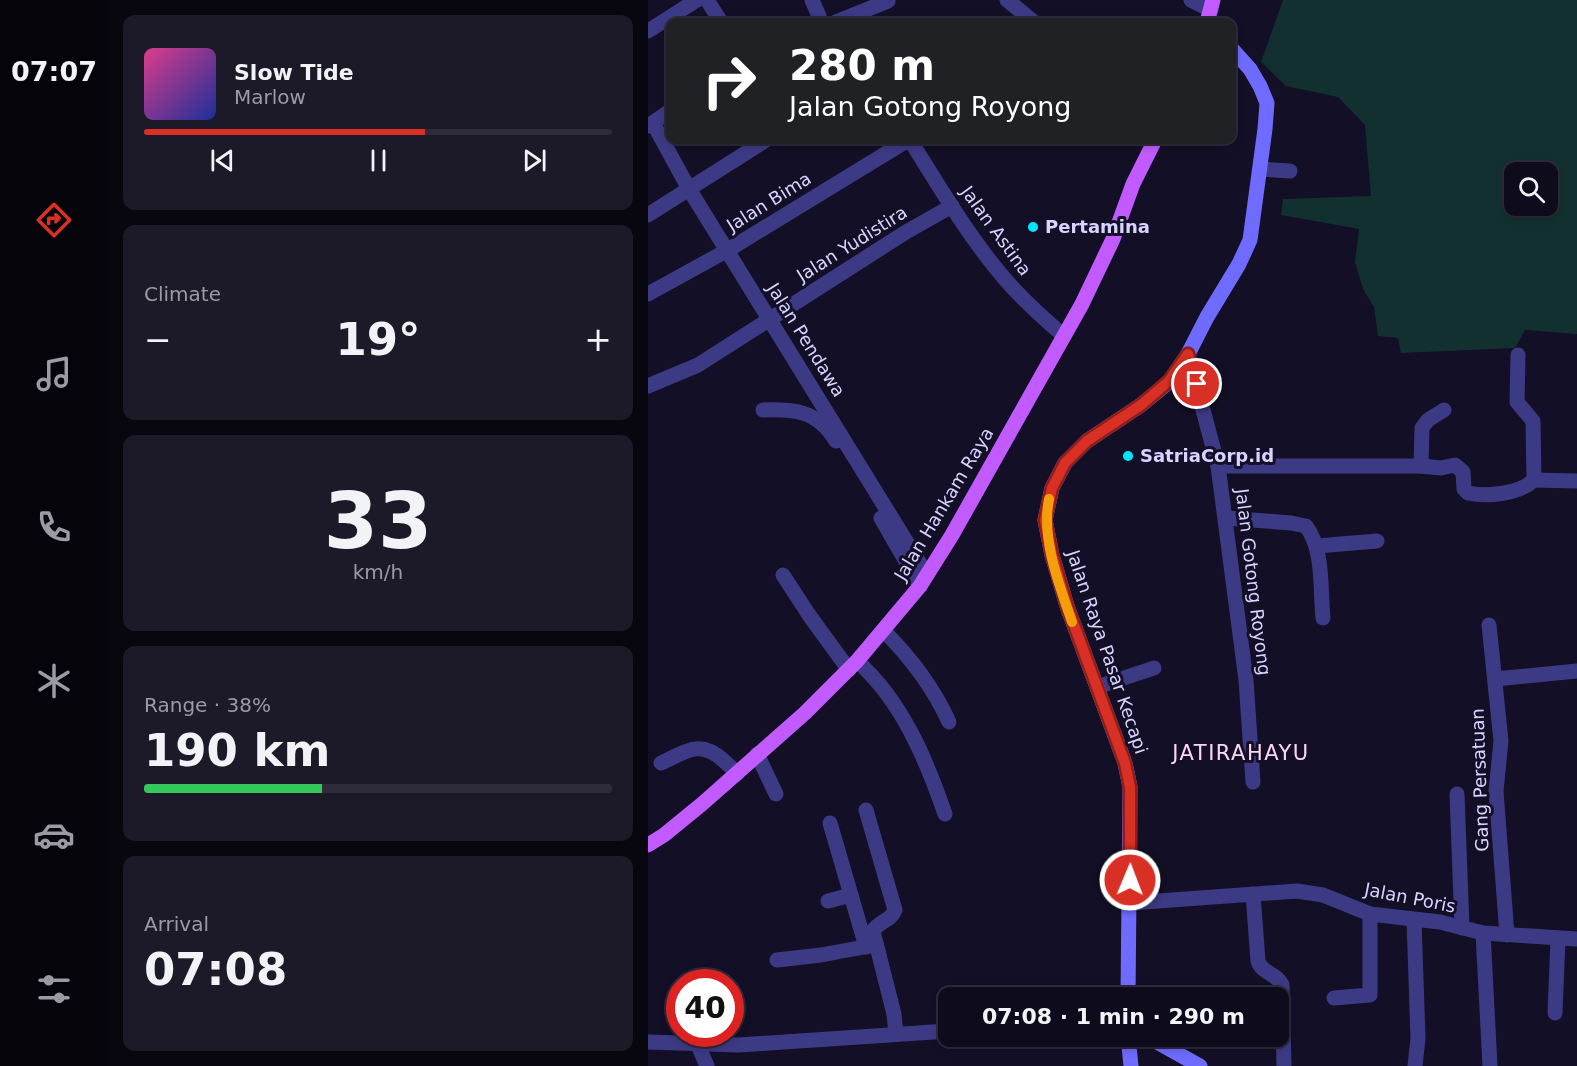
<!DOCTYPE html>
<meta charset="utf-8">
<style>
body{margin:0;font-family:"DejaVu Sans",sans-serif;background:#1c1929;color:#f1f3f6;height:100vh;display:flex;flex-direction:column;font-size:22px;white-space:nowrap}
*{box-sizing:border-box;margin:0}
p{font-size:20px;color:#9b9ba3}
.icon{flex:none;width:33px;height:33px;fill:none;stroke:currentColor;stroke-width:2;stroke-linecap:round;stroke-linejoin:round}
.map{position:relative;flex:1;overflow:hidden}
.sheet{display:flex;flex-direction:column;gap:15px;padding:15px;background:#08060f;width:540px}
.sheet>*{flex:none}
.banner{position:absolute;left:18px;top:18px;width:570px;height:126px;border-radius:12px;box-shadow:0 3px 9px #0003,0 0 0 2px #2e2b3b;background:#202124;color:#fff;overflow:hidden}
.controls{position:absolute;left:856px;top:162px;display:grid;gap:12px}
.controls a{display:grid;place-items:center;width:54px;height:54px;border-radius:12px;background:#0e0b1c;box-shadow:0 3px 9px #0003,0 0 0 2px #2e2b3b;font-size:30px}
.speed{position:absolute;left:18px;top:969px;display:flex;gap:12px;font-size:30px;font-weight:700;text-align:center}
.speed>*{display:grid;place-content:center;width:78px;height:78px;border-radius:50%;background:#0e0b1c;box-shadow:0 3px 9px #0003,0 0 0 2px #2e2b3b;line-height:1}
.speed .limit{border:9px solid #d22;background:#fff;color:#111}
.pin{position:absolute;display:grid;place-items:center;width:51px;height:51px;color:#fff;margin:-26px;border:3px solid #fff;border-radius:50%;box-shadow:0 2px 6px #0007}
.me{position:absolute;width:66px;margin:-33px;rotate:1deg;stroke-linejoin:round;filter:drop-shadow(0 0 4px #0008)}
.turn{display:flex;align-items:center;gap:21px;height:126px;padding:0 24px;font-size:27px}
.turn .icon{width:78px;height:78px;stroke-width:2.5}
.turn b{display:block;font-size:42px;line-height:51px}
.big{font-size:45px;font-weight:700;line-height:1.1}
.sheet .tile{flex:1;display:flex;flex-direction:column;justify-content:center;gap:9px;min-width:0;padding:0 21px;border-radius:12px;background:#1c1929}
.sheet .dial{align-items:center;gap:0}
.dial b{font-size:78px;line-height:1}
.song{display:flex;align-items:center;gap:18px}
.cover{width:72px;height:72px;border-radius:9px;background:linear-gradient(135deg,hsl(330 70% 55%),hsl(230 70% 35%))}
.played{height:6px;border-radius:3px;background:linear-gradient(90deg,#d93025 60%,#2e2b3b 60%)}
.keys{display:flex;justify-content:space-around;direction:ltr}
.heat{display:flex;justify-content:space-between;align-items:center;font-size:33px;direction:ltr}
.charge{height:9px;border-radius:4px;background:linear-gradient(90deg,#34c759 38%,#2e2b3b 0)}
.trip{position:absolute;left:290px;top:987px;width:351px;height:60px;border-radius:12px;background:#0e0b1c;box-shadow:0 3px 9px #0003,0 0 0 2px #2e2b3b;font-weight:700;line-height:60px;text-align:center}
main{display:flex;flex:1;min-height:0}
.menu{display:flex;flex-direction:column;width:108px;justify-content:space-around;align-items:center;background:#06040b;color:#9b9ba3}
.menu .icon{width:42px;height:42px}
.menu .on{color:#d93025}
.menu b{font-size:27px;color:#f1f3f6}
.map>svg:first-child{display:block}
.green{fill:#12302f;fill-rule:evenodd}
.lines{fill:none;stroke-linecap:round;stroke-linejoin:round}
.street{stroke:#3d3a85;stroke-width:15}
.secondary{stroke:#6f6bff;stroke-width:15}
.primary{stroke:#c25bff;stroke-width:15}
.route-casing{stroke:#8d1f18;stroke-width:15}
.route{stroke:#d93025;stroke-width:10}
.slow{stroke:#f59e0b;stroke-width:10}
.poi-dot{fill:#00e5ff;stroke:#130f26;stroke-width:2}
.labels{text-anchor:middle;stroke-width:6;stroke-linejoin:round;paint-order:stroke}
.street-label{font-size:18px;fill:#d9d4ff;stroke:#130f26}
.poi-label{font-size:18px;font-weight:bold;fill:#d9d4ff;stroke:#130f26;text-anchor:start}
.quarter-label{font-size:21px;letter-spacing:1.5px;fill:#ffd6f0;stroke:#130f26}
</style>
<main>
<nav class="menu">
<b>07:07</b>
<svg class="icon on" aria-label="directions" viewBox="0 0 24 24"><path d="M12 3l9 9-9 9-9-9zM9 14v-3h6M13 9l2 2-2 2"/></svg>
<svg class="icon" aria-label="music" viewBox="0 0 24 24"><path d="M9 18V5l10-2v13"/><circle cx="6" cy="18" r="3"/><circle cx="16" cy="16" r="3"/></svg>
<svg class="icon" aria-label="phone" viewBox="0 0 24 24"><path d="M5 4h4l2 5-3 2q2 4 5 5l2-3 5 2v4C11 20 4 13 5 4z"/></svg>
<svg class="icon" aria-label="climate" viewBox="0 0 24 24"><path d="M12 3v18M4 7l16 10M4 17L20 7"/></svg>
<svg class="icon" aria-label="car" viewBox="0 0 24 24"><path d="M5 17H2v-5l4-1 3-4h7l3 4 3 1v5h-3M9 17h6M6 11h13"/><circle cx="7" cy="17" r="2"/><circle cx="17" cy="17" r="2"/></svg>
<svg class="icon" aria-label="filters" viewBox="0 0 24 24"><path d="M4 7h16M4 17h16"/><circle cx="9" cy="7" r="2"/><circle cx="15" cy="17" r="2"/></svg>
</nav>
<section class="sheet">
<div class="tile">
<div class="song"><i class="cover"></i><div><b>Slow Tide</b><p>Marlow</p></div></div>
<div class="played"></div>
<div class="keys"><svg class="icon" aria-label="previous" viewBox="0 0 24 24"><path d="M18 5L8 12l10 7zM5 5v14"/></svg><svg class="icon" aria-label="pause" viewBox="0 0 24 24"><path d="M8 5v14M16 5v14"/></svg><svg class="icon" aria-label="next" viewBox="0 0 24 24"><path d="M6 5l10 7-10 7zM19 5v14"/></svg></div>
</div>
<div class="tile"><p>Climate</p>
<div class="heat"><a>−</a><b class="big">19°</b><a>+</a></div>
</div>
<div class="tile dial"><b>33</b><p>km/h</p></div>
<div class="tile"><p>Range · 38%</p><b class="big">190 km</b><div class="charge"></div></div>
<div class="tile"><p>Arrival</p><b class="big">07:08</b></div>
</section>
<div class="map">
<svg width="929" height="1066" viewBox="0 0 929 1066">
<rect width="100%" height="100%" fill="#130f26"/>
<path class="green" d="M 635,0 L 929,0 L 929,334 L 877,330 L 867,348 L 753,353 L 750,338 L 730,336 L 726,307 L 715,289 L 707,262 L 711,229 L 633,215 L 635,199 L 723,196 L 717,125 L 690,97 L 638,86 L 613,62 ZM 867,172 L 900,172 L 900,206 L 867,206 Z"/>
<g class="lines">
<g class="street">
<path d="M 59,0 L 73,22"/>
<path d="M 164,0 L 171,16"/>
<path d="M 359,0 L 386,22"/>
<path d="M 543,0 L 563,10"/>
<path d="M 188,22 L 240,1"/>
<path d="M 0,31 L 49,0"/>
<path d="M 5,123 L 41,189 L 279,575"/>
<path d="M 0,126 L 22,111"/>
<path d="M 262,140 C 291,186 320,236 356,278 C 374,299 395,318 416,336"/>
<path d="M 612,169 L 642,171"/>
<path d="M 0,215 L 118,140"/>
<path d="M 0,294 L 80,250 L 260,140"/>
<path d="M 540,354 L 570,466 L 598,680 L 605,782"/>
<path d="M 870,355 L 869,402 L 885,421 L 886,480"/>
<path d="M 0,386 L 50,365 L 258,232 L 304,206"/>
<path d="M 115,410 C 146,409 169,410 188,441"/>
<path d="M 570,466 L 773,466 L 793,468 L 807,465 L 815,472 L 816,489 L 820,493 C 840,497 871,494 886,480 L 929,481"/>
<path d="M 773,466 L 774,428 L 780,420 L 796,410"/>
<path d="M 233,518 L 272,586"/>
<path d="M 578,518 L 643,523 L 658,526 C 676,550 672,588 675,618"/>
<path d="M 669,546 L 729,541"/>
<path d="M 135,575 L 161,615 L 201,670"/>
<path d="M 841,625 L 853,741 L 848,791 L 859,935"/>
<path d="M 236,631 C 263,658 285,687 301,722"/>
<path d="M 209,661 C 254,701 278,759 297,814"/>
<path d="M 847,679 L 929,671"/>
<path d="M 449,687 L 506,668"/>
<path d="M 109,754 L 128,794"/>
<path d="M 13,763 C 38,752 51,739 75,760 C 80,765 85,768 89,774"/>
<path d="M 809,794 L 814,928"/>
<path d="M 218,810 L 247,910 C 243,921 231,921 225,931 L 246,1014 L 248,1034"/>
<path d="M 182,823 L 203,895"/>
<path d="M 605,894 L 610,961 C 614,974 629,973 634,985 L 636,1066"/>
<path d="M 180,901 L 203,895 L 218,947"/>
<path d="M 482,903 L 649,891 L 675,895 L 722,914 L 792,922 L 835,933 L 929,939"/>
<path d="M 766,920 L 770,1038 L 767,1066"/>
<path d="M 835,933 L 842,1066"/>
<path d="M 129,960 L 173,955 L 227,945"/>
<path d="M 686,998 L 722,995 L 722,914"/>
<path d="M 907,1013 L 910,939"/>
<path d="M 0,1042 L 90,1045 L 300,1031"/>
<path d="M 50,1045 L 59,1066"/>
</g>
<g class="secondary">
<path d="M 480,998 L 482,787 L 477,763 L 419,606 L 404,555 L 397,520 L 404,488 L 417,463 L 439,441 L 493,405 L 521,382 L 540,354 L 559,317 L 591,264 L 602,240 L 617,129 L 619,103 L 612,86 L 602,69 L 584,49"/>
<path d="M 480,1036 L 483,1066"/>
<path d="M 498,1036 L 552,1066"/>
</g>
<g class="primary">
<path d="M 559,22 L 565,0"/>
<path d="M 0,845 L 16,835 L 54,804 L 157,713 L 209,661 L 272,586 L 304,535 L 434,304 L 465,239 L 485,184 L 507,140"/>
</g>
</g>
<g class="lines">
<g class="route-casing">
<path id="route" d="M 482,880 L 482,787 L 477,763 L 419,606 L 404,555 L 397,520 L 404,488 L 417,463 L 439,441 L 493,405 L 521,381 L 540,354 L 549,384"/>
</g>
<use href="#route" class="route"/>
<path class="slow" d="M 401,499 C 393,539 411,584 424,622"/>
</g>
<g class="poi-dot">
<circle cx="385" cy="227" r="6"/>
<circle cx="480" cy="456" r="6"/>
</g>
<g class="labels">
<g class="street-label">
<text transform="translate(121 202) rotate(-32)" y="6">Jalan Bima</text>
<text transform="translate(348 231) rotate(54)" y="6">Jalan Astina</text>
<text transform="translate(204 244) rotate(-32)" y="6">Jalan Yudistira</text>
<text transform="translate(158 340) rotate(58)" y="6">Jalan Pendawa</text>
<text transform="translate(296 504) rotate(-59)" y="6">Jalan Hankam Raya</text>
<text transform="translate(605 582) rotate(83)" y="6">Jalan Gotong Royong</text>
<text transform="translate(459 652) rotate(71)" y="6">Jalan Raya Pasar Kecapi</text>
<text transform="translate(832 780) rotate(-92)" y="6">Gang Persatuan</text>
<text transform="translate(762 898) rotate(11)" y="6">Jalan Poris</text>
</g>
<g class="poi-label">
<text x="397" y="233">Pertamina</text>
<text x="492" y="462">SatriaCorp.id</text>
</g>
<g class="quarter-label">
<text x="593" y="760">JATIRAHAYU</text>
</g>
</g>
</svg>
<div class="controls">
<a><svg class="icon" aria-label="search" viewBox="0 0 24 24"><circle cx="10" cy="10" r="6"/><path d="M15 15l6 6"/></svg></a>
</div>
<div class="speed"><div class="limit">40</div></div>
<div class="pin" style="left:549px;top:384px;background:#d93025"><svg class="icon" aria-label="arrive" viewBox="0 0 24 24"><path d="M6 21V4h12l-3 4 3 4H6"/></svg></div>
<svg class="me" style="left:482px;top:880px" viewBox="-20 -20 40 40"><circle r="17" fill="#d93025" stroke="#fff" stroke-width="3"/><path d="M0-11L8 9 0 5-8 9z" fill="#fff"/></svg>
<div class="trip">07:08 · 1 min · 290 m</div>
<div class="banner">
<div class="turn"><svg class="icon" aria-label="right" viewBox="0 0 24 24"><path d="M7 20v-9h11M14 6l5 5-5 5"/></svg><div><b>280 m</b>Jalan Gotong Royong</div></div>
</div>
</div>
</main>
